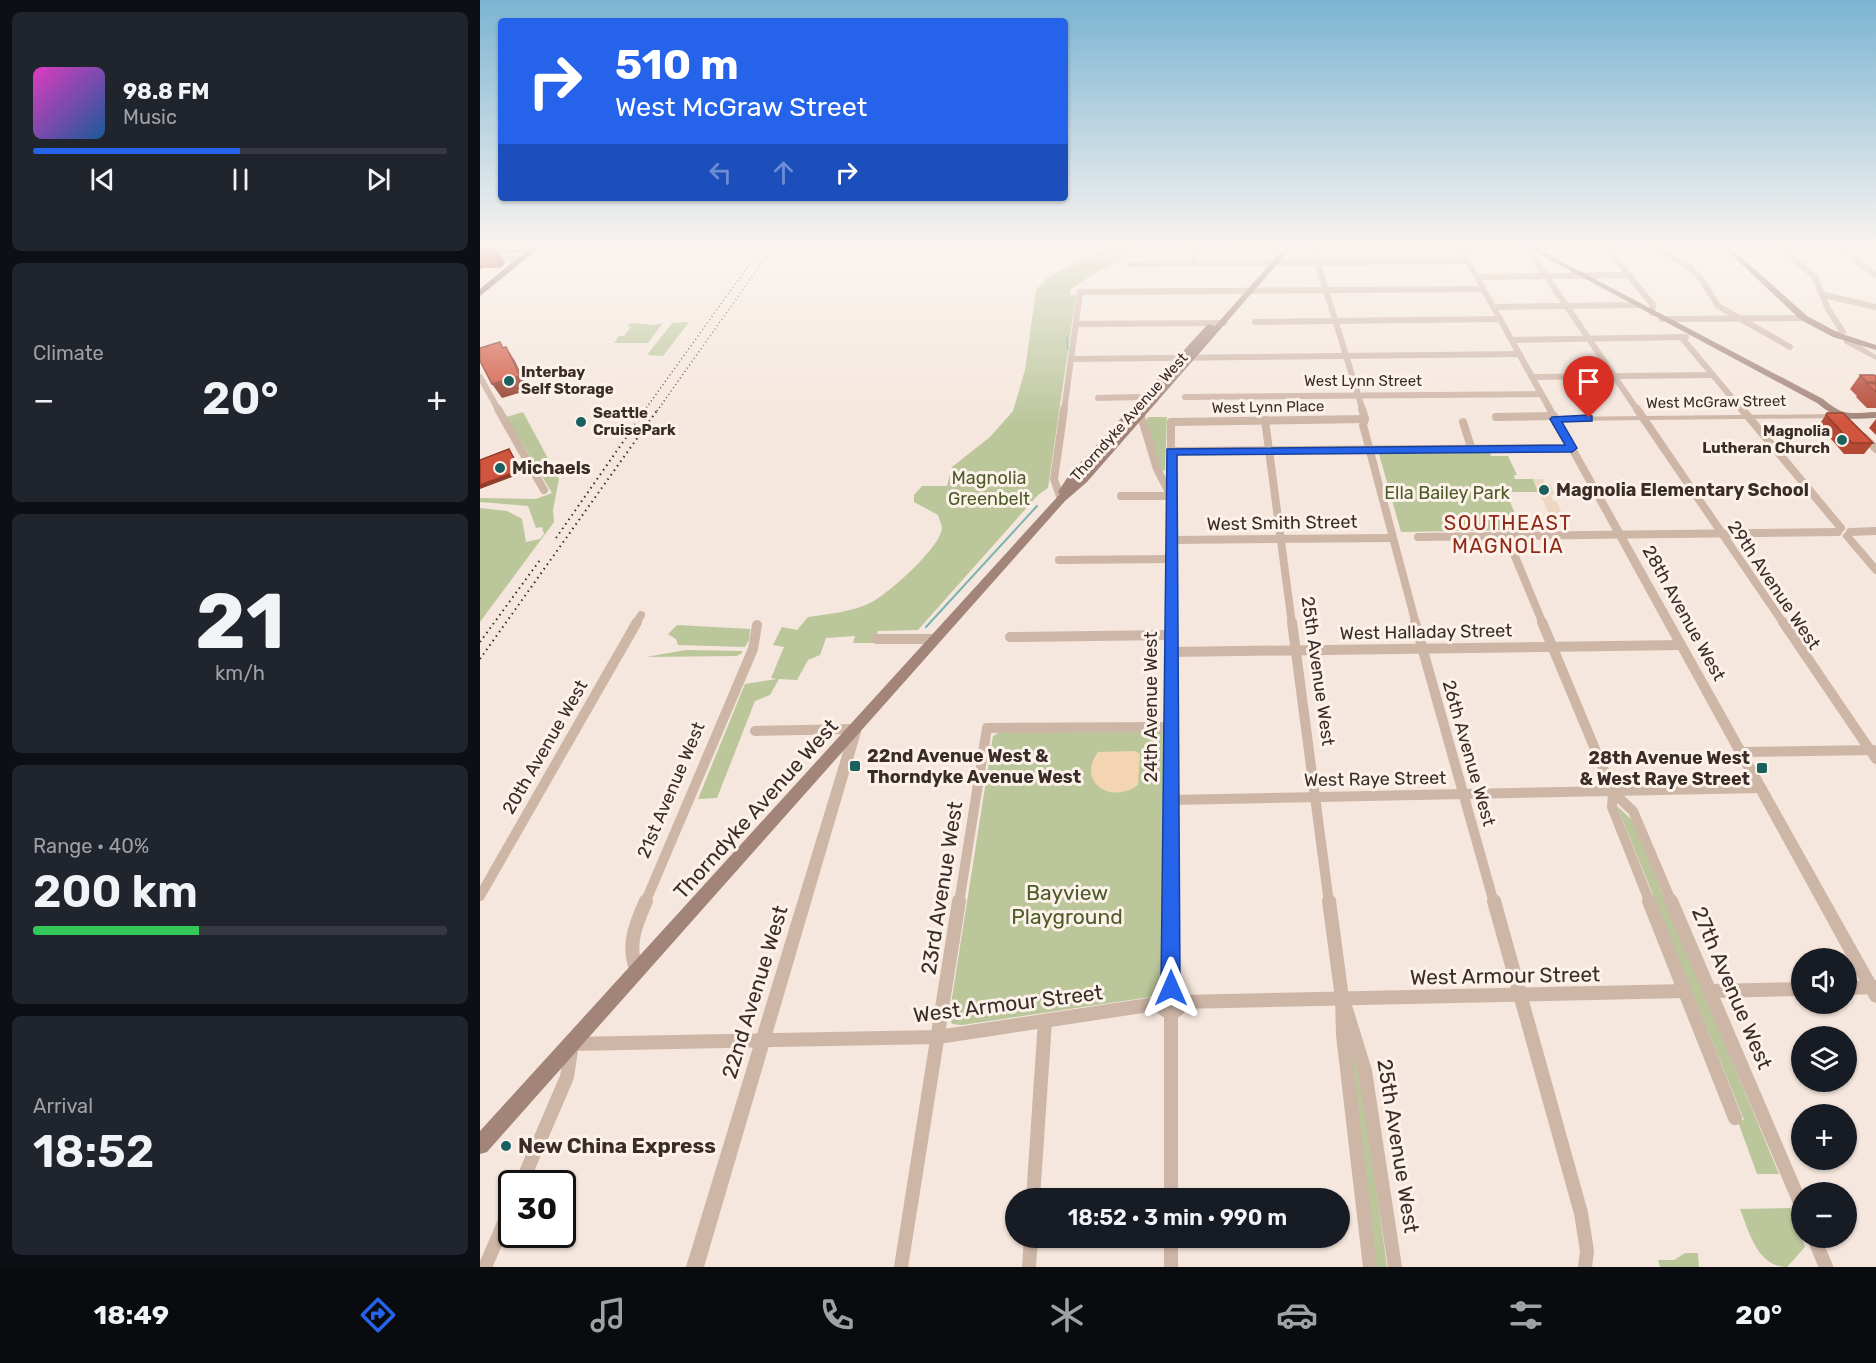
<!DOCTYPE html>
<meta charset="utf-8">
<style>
body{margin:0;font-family:Rubik,sans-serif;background:#20242c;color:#f1f3f6;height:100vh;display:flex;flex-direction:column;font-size:22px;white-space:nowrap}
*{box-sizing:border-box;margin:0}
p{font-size:20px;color:#9ea1a6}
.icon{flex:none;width:33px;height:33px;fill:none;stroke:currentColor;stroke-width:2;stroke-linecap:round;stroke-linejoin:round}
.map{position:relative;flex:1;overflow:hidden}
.side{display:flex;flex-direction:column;gap:12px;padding:12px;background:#0d0f14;width:480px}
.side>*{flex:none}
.guide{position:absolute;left:18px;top:18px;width:570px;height:183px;border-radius:6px;box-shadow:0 2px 4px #0004;background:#2563eb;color:#fff;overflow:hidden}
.buttons{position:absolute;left:1311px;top:948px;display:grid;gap:12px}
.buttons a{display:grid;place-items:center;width:66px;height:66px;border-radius:50%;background:#171b24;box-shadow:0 2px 4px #0004;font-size:30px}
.speed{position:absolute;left:18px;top:1170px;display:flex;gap:12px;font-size:30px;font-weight:700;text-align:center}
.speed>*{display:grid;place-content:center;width:78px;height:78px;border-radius:50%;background:#171b24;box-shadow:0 2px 4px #0004;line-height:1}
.speed .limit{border:3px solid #111;border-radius:9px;background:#fff;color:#111}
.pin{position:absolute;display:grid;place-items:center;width:51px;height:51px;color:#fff;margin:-62px -26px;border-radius:50% 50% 50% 0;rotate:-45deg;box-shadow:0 0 6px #0007}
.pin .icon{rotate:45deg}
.me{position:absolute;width:66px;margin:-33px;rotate:0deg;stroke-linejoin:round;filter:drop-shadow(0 0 4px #0008)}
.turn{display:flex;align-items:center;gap:21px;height:126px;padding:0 18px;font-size:27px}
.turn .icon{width:78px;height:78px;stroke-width:2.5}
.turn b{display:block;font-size:42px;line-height:51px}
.lanes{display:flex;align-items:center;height:57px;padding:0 18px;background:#0003;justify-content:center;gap:30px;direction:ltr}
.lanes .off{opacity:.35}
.big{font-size:45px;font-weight:600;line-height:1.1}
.side .tile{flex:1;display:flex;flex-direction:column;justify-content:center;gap:9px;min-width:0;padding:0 21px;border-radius:9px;background:#20242c}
.side .dial{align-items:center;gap:0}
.dial b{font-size:78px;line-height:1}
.song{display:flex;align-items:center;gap:18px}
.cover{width:72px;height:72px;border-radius:9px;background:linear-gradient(135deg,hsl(310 70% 55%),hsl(210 70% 35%))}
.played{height:6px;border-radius:3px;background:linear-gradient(90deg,#2563eb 50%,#363941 50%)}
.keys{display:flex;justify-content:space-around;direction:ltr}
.heat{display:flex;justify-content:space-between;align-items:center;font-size:33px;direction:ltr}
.charge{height:9px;border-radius:4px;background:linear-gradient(90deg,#34c759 40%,#363941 0)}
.trip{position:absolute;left:525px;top:1188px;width:345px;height:60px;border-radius:30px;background:#171b24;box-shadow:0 2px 4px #0004;font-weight:600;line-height:60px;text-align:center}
.tabs{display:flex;height:96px;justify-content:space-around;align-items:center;background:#090b0e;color:#9ea1a6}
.tabs .icon{width:42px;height:42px}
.tabs .active{color:#2563eb}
.tabs b{font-size:27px;color:#f1f3f6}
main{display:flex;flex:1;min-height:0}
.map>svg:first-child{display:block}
.green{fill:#bbc69b}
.sand{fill:#f3d6b1}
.plaza{fill:#eed7c2}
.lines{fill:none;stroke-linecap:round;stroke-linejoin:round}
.stream-far1{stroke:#79b5b2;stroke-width:1.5}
.stream{stroke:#79b5b2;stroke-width:2}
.minor-far3{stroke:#ceb6a7;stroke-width:6}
.minor-far2{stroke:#ceb6a7;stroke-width:8}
.minor-far1{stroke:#ceb6a7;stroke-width:10}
.minor{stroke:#ceb6a7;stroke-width:14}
.tertiary{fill:#ceb6a7;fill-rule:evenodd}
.secondary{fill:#a28478;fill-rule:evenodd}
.primary{fill:#7d6158;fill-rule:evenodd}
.rail-far1{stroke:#3a2c28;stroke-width:1.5;stroke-dasharray:1 3;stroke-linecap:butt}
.rail{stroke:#3a2c28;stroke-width:2;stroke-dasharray:1.5 4;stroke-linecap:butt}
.wall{fill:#b44935}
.shaded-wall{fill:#923c2b}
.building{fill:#d1553e;stroke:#923c2b;stroke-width:1.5}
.route{fill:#2563eb;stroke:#184099;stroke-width:1.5}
.poi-dot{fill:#19605f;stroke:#fcf2ea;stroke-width:2}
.labels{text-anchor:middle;stroke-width:6;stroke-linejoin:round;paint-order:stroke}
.far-poi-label{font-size:15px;font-weight:bold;fill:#3a2c28;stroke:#fcf2ea;text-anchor:start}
.far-street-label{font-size:15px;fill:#3a2c28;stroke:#fcf2ea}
.poi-label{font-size:18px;font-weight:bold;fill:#3a2c28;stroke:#fcf2ea;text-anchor:start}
.park-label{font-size:18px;fill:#4d5b29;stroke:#fcf2ea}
.street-label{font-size:18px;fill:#3a2c28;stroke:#fcf2ea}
.neighbourhood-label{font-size:20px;letter-spacing:1.5px;fill:#912b19;stroke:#fcf2ea}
.near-street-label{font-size:21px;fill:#3a2c28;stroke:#fcf2ea}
.near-park-label{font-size:21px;fill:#4d5b29;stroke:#fcf2ea}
.near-poi-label{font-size:21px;font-weight:bold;fill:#3a2c28;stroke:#fcf2ea;text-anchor:start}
</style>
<main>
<section class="side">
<div class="tile">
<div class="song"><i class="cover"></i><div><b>98.8 FM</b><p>Music</p></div></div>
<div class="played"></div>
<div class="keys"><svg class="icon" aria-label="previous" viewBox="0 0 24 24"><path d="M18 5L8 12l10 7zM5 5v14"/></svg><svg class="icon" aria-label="pause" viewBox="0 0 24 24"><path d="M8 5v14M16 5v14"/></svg><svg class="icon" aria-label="next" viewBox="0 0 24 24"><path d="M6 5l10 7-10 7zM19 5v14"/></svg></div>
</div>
<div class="tile"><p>Climate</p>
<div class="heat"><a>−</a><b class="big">20°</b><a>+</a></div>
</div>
<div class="tile dial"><b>21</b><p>km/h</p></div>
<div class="tile"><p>Range · 40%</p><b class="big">200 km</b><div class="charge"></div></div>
<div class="tile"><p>Arrival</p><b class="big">18:52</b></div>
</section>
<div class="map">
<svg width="1396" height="1267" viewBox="0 0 1396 1267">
<rect width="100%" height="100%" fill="#f5e7dd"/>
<g class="green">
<path d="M 628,247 L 682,247 L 647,248 L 645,259 L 615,273 L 591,289 L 590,295 L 596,295 L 568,488 L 558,495 L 438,630 L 398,631 L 394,643 L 373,643 L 375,636 L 346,638 L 340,655 L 328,660 L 317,680 L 299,679 L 290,695 L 275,701 L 237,798 L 218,799 L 265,684 L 297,679 L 291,678 L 304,647 L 293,645 L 302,627 L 317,630 L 328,617 C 349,614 372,612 392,602 C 408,594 461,547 462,528 C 462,525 459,519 458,515 L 434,502 L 434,495 L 442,486 L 467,486 L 472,467 L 510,437 L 533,411 L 545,370 L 556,290 L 568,277 Z"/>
<path d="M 209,322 L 183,356 L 167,355 L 192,323 Z"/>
<path d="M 151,323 L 174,325 L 183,323 L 168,343 L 134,343 L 139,336 L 144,336 L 151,327 L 147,327 Z"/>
<path d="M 43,412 L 79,479 L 73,510 L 74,522 L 0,622 L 0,508 L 27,511 L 42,519 L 46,542 L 60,539 L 64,534 L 62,527 L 56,528 L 48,506 L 0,502 L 0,498 L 56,499 L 72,493 L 26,417 Z"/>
<path d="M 668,417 L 687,417 L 685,471 L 681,470 L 666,421 Z"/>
<path d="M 1010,453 L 1011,456 L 1028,456 L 1037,475 L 1034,475 L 1035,479 L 1053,479 L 1058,492 L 1027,492 L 1023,485 L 1036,516 L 1027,516 L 1033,530 L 921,532 L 899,454 Z"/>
<path d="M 197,625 L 270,629 L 269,640 L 265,647 L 198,645 L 196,639 L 188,634 Z"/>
<path d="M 206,650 L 262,651 L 262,653 L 257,656 L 166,657 Z"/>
<path d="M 682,730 L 685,734 L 683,991 L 677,996 L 482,1025 L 472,1024 L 469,1017 L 513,736 L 520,732 Z"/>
<path d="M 1137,806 L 1152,820 L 1299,1174 L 1277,1174 L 1257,1119 L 1264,1120 Z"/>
<path d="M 868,1027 L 882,1084 L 907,1267 L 895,1267 Z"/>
<path d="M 1310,1208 L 1325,1247 L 1307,1267 C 1277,1267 1269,1231 1260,1209 Z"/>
<path d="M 1205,1253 L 1218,1253 L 1219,1267 L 1180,1267 L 1178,1260 L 1194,1260 Z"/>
</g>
<path class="sand" d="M 655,751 L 660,754 L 658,785 C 631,805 596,782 618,752 Z"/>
<path class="plaza" d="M 1053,479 L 1063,479 L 1065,484 L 1070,484 L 1075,495 L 1071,495 L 1073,501 L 1077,502 L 1082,514 L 1069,514 Z"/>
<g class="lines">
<path class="stream-far1" d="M 587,337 L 588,349"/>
<path class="stream" d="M 446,627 L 557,506"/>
<g class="minor-far3">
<path d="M 1126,247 L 1173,305 L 1172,313"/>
<path d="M 1175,247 L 1210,267 L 1222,280 L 1238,306 L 1310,347"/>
<path d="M 1300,247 L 1335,277 L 1348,309 L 1363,332 L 1356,335"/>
<path d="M 1358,247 L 1396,275"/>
<path d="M 1050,248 L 1051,254 L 1158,411"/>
<path d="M 750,250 L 797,249"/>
<path d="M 0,258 L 44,258"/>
<path d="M 714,263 L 714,251 L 717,247"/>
<path d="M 650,264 L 988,261"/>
<path d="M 997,277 L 1149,275"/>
<path d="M 1344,295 L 1396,307"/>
<path d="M 1014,307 L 1157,305"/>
<path d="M 1181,319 L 1324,318"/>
<path d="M 775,322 L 1020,319"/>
<path d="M 596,324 L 744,323"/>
<path d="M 1202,338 L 1263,411"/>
<path d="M 1032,340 L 1206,337"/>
<path d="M 591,359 L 1040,354"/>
<path d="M 0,377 L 19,411"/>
<path d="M 1052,377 L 1232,375"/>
<path d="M 705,397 L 1061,394"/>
<path d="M 618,398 L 657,397 L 675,400"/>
<path d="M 584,411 L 600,292 L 1003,289"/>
<path d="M 883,411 L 834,251 L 838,249 L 1125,247"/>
</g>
<g class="minor-far2">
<path d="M 18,409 L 64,490"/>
<path d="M 882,409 L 885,419 L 883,425 L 936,624"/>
<path d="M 1157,409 L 1304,624"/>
<path d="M 1262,409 L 1361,528"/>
<path d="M 1016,417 L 1074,416"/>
<path d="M 785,420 L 812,624"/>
<path d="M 983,422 L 992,450"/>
<path d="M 1384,437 L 1396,449"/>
<path d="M 691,451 L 1092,448"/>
<path d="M 641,496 L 691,496 L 677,469 L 661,416 L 655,413"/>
<path d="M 581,499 L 574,479 L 584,409"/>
<path d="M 1370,532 L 1396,531"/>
<path d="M 1367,536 L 1396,570"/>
<path d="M 938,537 L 1358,532"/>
<path d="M 1027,537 L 1063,624"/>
<path d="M 691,540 L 912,538"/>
<path d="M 579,560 L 691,559"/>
<path d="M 156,624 L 161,615"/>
<path d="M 691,624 L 691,422 L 885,419"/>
</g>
<g class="minor-far1">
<path d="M 691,622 L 691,903"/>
<path d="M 812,622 L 849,903"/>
<path d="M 935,622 L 1014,903"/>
<path d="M 1062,622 L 1133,792 L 1153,811 L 1192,903"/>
<path d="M 1303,622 L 1396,759"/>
<path d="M 530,637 L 691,635"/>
<path d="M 396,639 L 455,639"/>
<path d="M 691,652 L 1201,645"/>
<path d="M 275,731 L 376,729"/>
<path d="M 1261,752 L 1394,750"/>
<path d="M 1133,792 L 1132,807 L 1170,903"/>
<path d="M 690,800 L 1281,788"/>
<path d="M 0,896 L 157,622"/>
<path d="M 165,903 L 273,649 L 277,625"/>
<path d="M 479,903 L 507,728 L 691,727"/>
</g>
<g class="minor">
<path d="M 691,901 L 691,992"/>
<path d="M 849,901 L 862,998 L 863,1035 L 890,1267"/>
<path d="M 1014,901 L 1101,1213 L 1107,1251 L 1105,1267"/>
<path d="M 1169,901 L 1255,1118"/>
<path d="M 1191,901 L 1322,1207"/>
<path d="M 157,971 C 146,946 156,924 166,901"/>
<path d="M 1366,988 L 1396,987"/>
<path d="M 1232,991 L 1322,989"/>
<circle cx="691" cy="1002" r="10"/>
<path d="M 702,1002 L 1205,991"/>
<path d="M 865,1006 L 885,1071 L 915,1267"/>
<path d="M 691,1012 L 691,1198"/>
<path d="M 41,1184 L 87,1077 L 92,1044 L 458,1037 L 682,1003"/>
<path d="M 553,1198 L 565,1021"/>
<path d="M 691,1238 L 691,1267"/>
<path d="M 1334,1238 L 1346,1267"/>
<path d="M 5,1267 L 32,1205"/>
<path d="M 421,1267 L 479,901"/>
<path d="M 549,1267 L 551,1238"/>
</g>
<g class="tertiary">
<path d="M 977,247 L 983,247 L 1078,417 L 1357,414 L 1361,416 L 1357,418 L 1081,421 L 1396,982 L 1396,1003 L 1391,1001 Z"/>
<path d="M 1364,339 L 1370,339 L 1396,355 L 1396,360 L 1364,343 Z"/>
<path d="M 376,724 L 380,726 L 382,729 L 224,1267 L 206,1267 L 370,729 L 372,726 Z"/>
</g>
<g class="secondary">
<path d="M 805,247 L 812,247 L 607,482 L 585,501 L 7,1152 L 0,1154 L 0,1131 L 580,494 L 578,492 L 589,475 L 728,324 L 735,326 ZM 702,363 L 599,478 L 595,482 L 597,479 Z"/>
<path d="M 1046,247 L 1054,247 L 1343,399 C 1364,417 1370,413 1396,412 L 1396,418 C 1368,419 1360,422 1337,403 Z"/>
<path d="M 1243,247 L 1250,247 L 1327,316 L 1359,333 L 1396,345 L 1396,350 L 1353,337 L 1321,320 Z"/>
</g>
<path class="primary" d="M 51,247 L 60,247 L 0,296 L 0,289 Z"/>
<g class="rail-far1">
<path d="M 164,411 L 282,247"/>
<path d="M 177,411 L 293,247"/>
</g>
<g class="rail">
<path d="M 76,538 L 166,409"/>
<path d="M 0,642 L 60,560"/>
<path d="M 0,659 L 178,409"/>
</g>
</g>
<g class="wall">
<path d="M 0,247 L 41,247 L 42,249 L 38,253 L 18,253 L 25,263 L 20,268 L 2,268 L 0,270 Z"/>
<path d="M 1380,375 L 1396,376 L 1396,408 L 1387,408 L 1376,397 L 1377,396 L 1370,389 Z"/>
<path d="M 1347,413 L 1393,443 L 1384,454 L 1364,454 L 1339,425 Z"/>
<path d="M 1396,419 L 1396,435 L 1389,428 Z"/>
</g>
<g class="shaded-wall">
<path d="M 34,247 L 41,247 L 42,249 L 38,253 Z"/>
<path d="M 18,252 L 25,263 L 20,268 L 12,256 Z"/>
<path d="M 26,347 L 35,361 L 49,390 L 22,398 L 12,384 Z"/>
<path d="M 29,449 L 43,473 L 0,489 L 0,485 Z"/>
</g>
<g class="building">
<path d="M 0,251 L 18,252 L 12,256 L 0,257 Z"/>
<path d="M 20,342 L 23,348 L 26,347 L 40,376 L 12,384 L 0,361 L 0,348 Z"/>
<path d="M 1380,375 L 1394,375 L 1396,376 L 1396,382 L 1387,382 Z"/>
<path d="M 1386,383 L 1396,384 L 1396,392 Z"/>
<path d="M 1347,413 L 1363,413 L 1393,443 L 1372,443 L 1346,415 Z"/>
<path d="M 29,449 L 40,470 L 0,485 L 0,460 Z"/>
</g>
<linearGradient id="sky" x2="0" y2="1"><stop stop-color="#7bb4d2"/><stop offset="0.58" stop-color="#faf4f0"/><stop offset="1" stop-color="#faf4f0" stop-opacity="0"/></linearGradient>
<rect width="1396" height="424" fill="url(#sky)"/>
<path class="route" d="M 1109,415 L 1112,416 L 1112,421 L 1082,422 L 1097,448 L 1092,452 L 697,455 L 700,988 L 698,995 L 691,998 L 684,995 L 681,988 L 687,449 L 1085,445 L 1070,419 L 1072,417 Z"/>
<g class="poi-dot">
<circle cx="29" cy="381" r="6"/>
<circle cx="101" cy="422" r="6"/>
<circle cx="1362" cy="440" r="6"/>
<circle cx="20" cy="468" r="6"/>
<circle cx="1064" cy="490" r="6"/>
<rect x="369" y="760" width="12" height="12" rx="3"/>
<rect x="1276" y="762" width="12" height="12" rx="3"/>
<circle cx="26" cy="1146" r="6"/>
</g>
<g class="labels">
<g class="far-poi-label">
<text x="41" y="377">Interbay<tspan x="41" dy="17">Self Storage</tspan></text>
<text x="113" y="418">Seattle<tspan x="113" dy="17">CruisePark</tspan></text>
<text x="1350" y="436" text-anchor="end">Magnolia<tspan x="1350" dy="17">Lutheran Church</tspan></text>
</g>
<g class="far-street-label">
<text x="883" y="386">West Lynn Street</text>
<text transform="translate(1236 402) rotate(-1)" y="5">West McGraw Street</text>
<text transform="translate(788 407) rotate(-1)" y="5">West Lynn Place</text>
<text transform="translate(649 417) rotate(-48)" y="5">Thorndyke Avenue West</text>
</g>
<g class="poi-label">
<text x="32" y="474">Michaels</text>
<text x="1076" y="496">Magnolia Elementary School</text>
<text x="387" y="762">22nd Avenue West &amp;<tspan x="387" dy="21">Thorndyke Avenue West</tspan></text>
<text x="1270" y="764" text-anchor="end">28th Avenue West<tspan x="1270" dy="21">&amp; West Raye Street</tspan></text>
</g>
<g class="park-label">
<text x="509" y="484">Magnolia<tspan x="509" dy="21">Greenbelt</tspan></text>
<text x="967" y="499">Ella Bailey Park</text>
</g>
<g class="street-label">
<text transform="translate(802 523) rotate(-1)" y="6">West Smith Street</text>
<text transform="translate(1294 585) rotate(56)" y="6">29th Avenue West</text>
<text transform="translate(1204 613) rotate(61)" y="6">28th Avenue West</text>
<text transform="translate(946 632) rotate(-1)" y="6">West Halladay Street</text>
<text transform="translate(838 671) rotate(82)" y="6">25th Avenue West</text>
<text transform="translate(671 707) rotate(-90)" y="6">24th Avenue West</text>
<text transform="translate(65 747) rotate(-60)" y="6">20th Avenue West</text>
<text transform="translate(989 753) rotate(74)" y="6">26th Avenue West</text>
<text transform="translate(895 779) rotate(-1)" y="6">West Raye Street</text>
<text transform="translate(191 790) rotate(-67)" y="6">21st Avenue West</text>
</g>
<g class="neighbourhood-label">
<text x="1028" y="530">SOUTHEAST<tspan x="1028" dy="23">MAGNOLIA</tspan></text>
</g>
<g class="near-street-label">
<text transform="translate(276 809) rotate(-48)" y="7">Thorndyke Avenue West</text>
<text transform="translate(462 888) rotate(-81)" y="7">23rd Avenue West</text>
<text transform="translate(1025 976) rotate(-1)" y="7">West Armour Street</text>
<text transform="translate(1252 988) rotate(67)" y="7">27th Avenue West</text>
<text transform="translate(275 992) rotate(-73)" y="7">22nd Avenue West</text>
<text transform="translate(528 1004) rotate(-7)" y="7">West Armour Street</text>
<text transform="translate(918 1146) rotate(81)" y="7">25th Avenue West</text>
</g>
<g class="near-park-label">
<text x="587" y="900">Bayview<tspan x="587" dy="24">Playground</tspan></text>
</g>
<g class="near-poi-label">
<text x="38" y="1153">New China Express</text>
</g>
</g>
</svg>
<div class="buttons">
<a><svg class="icon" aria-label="sound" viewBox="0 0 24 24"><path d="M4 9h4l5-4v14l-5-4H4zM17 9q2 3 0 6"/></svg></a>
<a><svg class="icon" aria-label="layers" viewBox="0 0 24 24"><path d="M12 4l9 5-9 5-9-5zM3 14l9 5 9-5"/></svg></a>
<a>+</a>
<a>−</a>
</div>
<div class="speed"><div class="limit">30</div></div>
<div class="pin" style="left:1109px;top:418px;background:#d93025"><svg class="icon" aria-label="arrive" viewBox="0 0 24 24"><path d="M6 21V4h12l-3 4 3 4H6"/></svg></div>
<svg class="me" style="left:691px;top:988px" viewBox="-20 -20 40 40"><path d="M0-17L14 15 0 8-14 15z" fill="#2563eb" stroke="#fff" stroke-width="4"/></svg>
<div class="trip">18:52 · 3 min · 990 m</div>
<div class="guide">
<div class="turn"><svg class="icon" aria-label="right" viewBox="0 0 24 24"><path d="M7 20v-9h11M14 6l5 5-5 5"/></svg><div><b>510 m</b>West McGraw Street</div></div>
<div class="lanes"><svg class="icon off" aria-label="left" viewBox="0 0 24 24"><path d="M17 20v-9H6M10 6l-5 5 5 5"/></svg><svg class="icon off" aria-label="ahead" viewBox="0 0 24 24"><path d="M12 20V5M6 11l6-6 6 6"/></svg><svg class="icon" aria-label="right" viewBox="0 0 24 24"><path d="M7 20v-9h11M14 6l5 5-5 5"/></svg></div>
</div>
</div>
</main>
<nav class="tabs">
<b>18:49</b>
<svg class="icon active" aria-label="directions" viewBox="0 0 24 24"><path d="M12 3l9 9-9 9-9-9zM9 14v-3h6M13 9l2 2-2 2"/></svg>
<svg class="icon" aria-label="music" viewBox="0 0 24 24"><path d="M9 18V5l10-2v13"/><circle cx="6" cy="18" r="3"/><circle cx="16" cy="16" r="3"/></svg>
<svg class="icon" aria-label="phone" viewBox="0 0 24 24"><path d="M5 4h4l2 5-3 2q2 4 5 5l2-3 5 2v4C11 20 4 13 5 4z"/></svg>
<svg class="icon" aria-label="climate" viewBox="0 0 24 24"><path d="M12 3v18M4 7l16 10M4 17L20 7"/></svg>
<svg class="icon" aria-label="car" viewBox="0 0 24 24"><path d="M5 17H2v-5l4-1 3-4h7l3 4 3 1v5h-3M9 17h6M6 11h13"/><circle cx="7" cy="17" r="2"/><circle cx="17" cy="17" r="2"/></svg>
<svg class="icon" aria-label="filters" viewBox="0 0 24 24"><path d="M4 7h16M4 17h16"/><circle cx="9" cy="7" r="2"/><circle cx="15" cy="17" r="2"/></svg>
<b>20°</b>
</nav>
